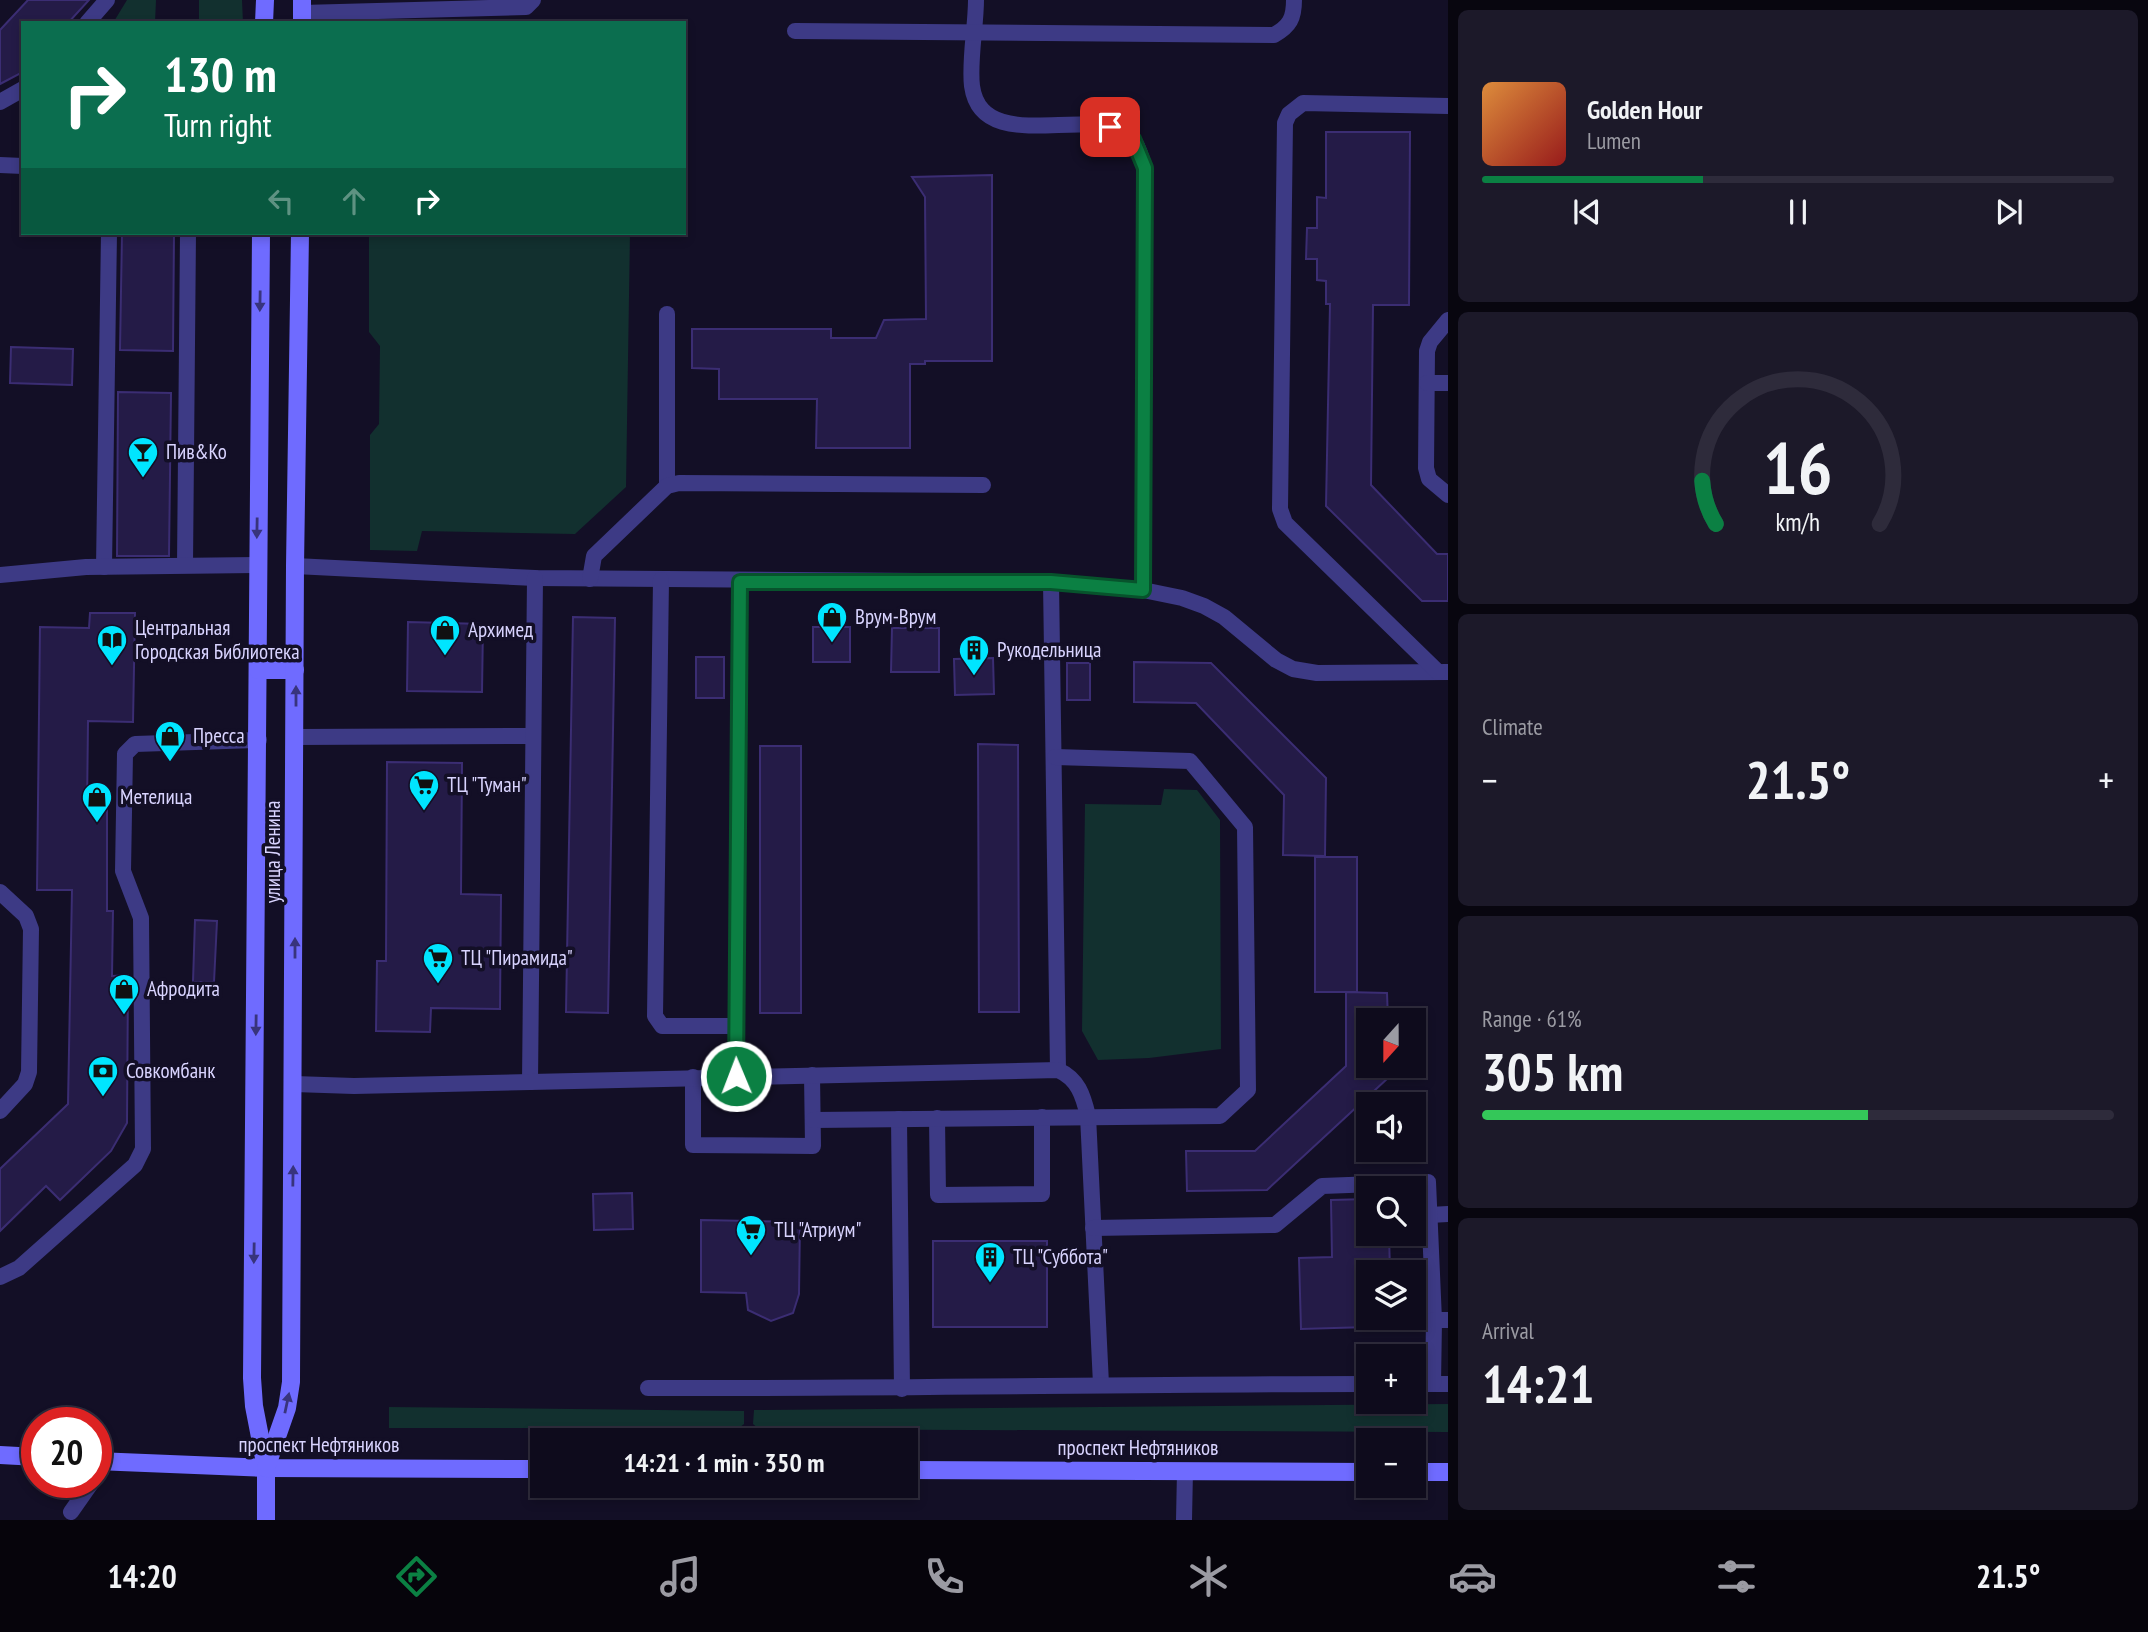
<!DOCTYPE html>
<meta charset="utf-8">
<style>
body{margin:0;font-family:"PT Sans Narrow",sans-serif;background:#1c1929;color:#f1f3f6;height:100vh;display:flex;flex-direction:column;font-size:26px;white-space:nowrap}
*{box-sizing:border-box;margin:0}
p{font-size:23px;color:#9b9ba3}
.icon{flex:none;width:38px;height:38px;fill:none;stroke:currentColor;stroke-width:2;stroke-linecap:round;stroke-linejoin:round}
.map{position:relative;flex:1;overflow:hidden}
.side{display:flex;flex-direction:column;gap:10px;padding:10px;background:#08060f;width:700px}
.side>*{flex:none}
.hud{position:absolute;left:21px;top:21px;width:665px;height:214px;border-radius:0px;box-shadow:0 4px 10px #0003,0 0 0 2px #2e2b3b;background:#0b6e4f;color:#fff;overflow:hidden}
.needle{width:46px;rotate:201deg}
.tools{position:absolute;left:1356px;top:1008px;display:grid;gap:14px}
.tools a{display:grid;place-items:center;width:70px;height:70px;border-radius:0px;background:#0e0b1c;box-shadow:0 4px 10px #0003,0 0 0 2px #2e2b3b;font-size:35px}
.speed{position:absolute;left:21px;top:1407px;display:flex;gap:14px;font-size:35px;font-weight:700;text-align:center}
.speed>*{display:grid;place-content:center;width:91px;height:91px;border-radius:50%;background:#0e0b1c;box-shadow:0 4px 10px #0003,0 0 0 2px #2e2b3b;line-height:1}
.speed .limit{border:10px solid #d22;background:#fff;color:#111}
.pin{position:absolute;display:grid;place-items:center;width:60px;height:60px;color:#fff;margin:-30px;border-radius:14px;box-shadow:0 4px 10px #0006}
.me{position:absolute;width:77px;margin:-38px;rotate:359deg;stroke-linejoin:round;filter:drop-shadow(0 0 5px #0008)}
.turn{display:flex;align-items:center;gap:24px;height:147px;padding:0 28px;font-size:32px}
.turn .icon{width:91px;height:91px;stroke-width:2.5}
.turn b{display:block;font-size:49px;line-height:60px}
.lanes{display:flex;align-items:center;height:66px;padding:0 28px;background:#0003;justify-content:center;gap:35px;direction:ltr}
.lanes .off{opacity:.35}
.big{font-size:52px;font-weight:600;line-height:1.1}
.side .card{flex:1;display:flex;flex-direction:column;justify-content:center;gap:10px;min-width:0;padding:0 24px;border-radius:10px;background:#1c1929}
.side .dial{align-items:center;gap:0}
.dial svg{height:182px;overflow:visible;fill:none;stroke:#2e2b3b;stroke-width:7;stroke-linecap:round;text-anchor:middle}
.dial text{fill:#f1f3f6;stroke:none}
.song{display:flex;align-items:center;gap:21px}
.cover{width:84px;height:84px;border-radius:10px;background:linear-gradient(135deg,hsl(30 70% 55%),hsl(0 70% 35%))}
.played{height:7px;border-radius:4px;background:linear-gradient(90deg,#0b8043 35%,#2e2b3b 35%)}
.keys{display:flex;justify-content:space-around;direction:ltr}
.heat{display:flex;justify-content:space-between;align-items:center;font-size:38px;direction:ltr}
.charge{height:10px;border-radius:5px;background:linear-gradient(90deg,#34c759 61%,#2e2b3b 0)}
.trip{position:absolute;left:530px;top:1428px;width:388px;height:70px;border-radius:0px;background:#0e0b1c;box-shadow:0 4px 10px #0003,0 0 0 2px #2e2b3b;font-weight:600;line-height:70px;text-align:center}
.menu{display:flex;height:112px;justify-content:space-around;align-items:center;background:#06040b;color:#9b9ba3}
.menu .icon{width:49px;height:49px}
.menu .on{color:#0b8043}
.menu b{font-size:32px;color:#f1f3f6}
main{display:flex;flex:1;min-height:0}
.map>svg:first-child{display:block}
.green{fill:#12302f}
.building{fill:#241b47;stroke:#3b2d73;stroke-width:2}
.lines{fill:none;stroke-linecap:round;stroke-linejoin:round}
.service{stroke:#3d3a85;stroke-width:16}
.secondary{stroke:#6f6bff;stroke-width:18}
.oneway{fill:#38347d}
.route-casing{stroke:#07532c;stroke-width:18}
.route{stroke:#0b8043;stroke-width:12}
.labels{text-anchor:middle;stroke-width:7;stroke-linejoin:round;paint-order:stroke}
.poi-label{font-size:21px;fill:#d9d4ff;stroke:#130f26;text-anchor:start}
.street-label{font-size:21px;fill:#d9d4ff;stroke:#130f26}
</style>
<main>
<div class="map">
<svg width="1448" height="1520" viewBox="0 0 1448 1520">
<rect width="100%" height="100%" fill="#130f26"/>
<g class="green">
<path d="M 127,0 L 156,0 L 155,23 L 113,23 Z"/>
<path d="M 199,0 L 242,0 L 243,23 L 199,23 Z"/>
<path d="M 369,233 L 630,233 L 626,487 L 575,534 L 422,531 L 417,551 L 370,550 L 370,435 L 379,424 L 380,346 L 369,332 Z"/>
<path d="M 1164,789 L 1197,790 L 1220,820 L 1221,1049 L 1149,1058 L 1098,1060 L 1082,1031 L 1085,804 L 1161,805 Z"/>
<path d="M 1448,1404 L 1448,1432 L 759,1429 L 753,1424 L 754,1410 Z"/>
<path d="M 389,1407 L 744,1411 L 744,1424 L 739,1428 L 389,1428 Z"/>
</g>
<g class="building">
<path d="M 28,0 L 89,0 L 68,23 L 23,23 L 23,72 L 0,84 L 0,30 Z"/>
<path d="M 1326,132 L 1410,132 L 1409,305 L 1373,305 L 1371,485 L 1437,554 L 1448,554 L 1448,601 L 1422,601 L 1326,506 L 1330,304 L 1326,304 L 1326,281 L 1317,280 L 1317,259 L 1306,259 L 1307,228 L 1317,228 L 1317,197 L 1326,198 Z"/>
<path d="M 992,175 L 992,361 L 925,361 L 925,364 L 910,364 L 910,448 L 816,448 L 817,399 L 719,399 L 719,369 L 692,368 L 692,329 L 831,329 L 831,338 L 876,338 L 884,320 L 926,319 L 925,197 L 912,177 Z"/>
<path d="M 122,233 L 174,233 L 173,351 L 120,350 Z"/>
<path d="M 11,347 L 73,349 L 72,385 L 10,383 Z"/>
<path d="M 118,392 L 171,393 L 169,556 L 117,556 Z"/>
<path d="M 90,613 L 135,613 L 133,722 L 88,721 L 87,807 L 107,807 L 107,911 L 113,911 L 112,976 L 128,975 L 127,1123 L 111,1151 L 60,1200 L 46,1186 L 0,1231 L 0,1169 L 68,1104 L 72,890 L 37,890 L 40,627 L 89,628 Z"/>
<path d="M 573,617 L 615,618 L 608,1013 L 566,1012 Z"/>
<path d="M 408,622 L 483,624 L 482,692 L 407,691 Z"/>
<rect x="813" y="627" width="37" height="35"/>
<path d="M 892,628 L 939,628 L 939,672 L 891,672 Z"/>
<rect x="696" y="657" width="28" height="41"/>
<path d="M 993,658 L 994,694 L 955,695 L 954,659 Z"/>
<path d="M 1134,662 L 1211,663 L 1326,778 L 1325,856 L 1283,855 L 1284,795 L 1196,703 L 1134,702 Z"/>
<rect x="1067" y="663" width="23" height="37"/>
<path d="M 978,744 L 1018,745 L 1019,1012 L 979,1012 Z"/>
<rect x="760" y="746" width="41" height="267"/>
<path d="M 387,762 L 462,763 L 461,894 L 501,895 L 500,1009 L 431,1008 L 430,1032 L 376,1031 L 377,961 L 386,961 Z"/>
<rect x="1315" y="857" width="42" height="135"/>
<path d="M 195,920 L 217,921 L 214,982 L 193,982 Z"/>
<path d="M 1346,992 L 1387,993 L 1388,1020 L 1368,1020 L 1368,1066 L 1401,1066 L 1267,1190 L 1187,1191 L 1186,1151 L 1255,1151 L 1346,1066 Z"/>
<path d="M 632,1193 L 633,1229 L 594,1230 L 593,1194 Z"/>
<path d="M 1368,1199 L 1368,1234 L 1389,1234 L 1390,1272 L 1368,1272 L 1368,1327 L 1301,1329 L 1299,1258 L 1332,1257 L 1331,1200 Z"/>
<path d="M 701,1220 L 800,1222 L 799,1294 L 793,1313 L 771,1321 L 748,1310 L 746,1293 L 701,1292 Z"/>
<rect x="933" y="1241" width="114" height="86"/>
</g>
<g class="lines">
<g class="service">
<path d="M 976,0 C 976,26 969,61 972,86 C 982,158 1094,102 1132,138 C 1138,144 1142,160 1145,168 L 1143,590"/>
<path d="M 302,13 L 526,7 L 533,0"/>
<path d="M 87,23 L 107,0"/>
<path d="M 795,31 L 1274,35 C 1290,26 1294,18 1294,0"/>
<path d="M 0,102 L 23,89"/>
<path d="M 0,165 L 23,166"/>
<path d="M 1448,320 L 1430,342 L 1427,351 L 1426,468 L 1429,479 L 1448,495"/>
<path d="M 1427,383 L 1448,383"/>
<path d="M 667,486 L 667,314"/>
<path d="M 185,565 L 188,233"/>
<path d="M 295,566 L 535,578 L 1051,582 L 1143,590 L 1182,598 L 1204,606 L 1224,617 L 1276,660 L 1293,669 L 1317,673 L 1448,672"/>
<path d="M 104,567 L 109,233"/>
<path d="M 0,575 L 86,567 L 257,565"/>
<path d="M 590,579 L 594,556 L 667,486 L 679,483 L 983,485"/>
<path d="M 661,580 L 655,1016 L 662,1026 L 736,1026"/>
<path d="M 1051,582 L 1058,1070"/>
<path d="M 1438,672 L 1285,523 L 1280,509 L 1285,123 L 1289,114 L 1303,103 L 1448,106"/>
<path d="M 296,737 L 533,736"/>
<path d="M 0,892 L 26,916 L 31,929 L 29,1072 L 25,1084 L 0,1111"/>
<path d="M 736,1076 L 740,582"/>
<path d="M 693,1077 L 693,1145 L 813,1146 L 812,1075"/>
<path d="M 530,1082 L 535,578"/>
<path d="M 294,1084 L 354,1086 L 1058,1070 C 1078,1079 1083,1095 1088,1116 L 1101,1384"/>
<path d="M 937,1118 L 938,1195 L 1042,1194 L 1042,1117"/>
<path d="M 899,1119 L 902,1389"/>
<path d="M 813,1120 L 1220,1116 L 1248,1090 L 1245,827 L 1190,761 L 1055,757"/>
<path d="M 1430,1215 L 1448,1214"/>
<path d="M 1093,1228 L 1275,1225 L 1322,1186 L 1428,1182 L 1434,1320"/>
<path d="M 0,1277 L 19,1268 L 135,1165 L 143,1149 L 141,918 L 123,871 L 125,754 L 135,744 L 259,740"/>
<path d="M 1414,1384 L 1448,1384"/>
<path d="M 1433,1384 L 1434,1320 L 1448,1320"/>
<path d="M 648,1388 C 888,1389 1128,1384 1368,1384"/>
<path d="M 71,1512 L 92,1482"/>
<path d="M 1184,1520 L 1185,1471"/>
</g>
<g class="secondary">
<path d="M 264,23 L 265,0"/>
<path d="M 302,23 L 302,0"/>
<path d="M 261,233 L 252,1378 L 254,1406 L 266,1468 L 266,1520"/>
<path d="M 258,670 L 295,670"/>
<path d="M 0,1455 L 37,1457"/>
<path d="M 96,1461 L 266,1468 L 542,1469"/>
<path d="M 266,1468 L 287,1408 L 291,1382 L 295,566 L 300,233"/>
<path d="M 906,1470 L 1368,1472"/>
<path d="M 1414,1472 L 1448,1472"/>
</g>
</g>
<defs><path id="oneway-solid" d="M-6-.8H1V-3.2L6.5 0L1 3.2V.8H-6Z" transform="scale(1.75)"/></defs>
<g class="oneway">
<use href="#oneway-solid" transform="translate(260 301) rotate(91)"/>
<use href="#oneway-solid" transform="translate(257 528) rotate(91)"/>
<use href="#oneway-solid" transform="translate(296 696) rotate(-90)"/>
<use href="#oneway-solid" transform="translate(295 948) rotate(-90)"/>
<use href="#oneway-solid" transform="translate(256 1025) rotate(91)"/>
<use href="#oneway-solid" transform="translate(293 1176) rotate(-89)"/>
<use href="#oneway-solid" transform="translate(254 1253) rotate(91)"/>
<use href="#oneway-solid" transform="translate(287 1403) rotate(-78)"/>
</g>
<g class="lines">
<g class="route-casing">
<path id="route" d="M 736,1076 L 740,582 L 1051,582 L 1143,590 L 1145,168 L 1133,139 L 1110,127"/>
</g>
<use href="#route" class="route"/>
</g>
<defs>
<g id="bar-pin" transform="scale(1.575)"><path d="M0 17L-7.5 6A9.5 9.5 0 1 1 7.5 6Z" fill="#00e5ff" stroke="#130f26"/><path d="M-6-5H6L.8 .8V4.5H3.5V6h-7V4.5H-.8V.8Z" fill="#111"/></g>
<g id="shop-pin" transform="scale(1.575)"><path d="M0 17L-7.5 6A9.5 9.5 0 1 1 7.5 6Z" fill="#00e5ff" stroke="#130f26"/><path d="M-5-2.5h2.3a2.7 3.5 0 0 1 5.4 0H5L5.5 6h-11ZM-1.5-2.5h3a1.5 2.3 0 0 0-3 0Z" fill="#111"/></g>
<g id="library-pin" transform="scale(1.575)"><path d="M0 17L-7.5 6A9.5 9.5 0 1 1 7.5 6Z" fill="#00e5ff" stroke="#130f26"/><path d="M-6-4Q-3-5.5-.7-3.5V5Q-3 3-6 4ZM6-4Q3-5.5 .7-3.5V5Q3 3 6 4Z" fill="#111"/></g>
<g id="building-pin" transform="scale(1.575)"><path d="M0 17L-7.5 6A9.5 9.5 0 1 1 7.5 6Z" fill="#00e5ff" stroke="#130f26"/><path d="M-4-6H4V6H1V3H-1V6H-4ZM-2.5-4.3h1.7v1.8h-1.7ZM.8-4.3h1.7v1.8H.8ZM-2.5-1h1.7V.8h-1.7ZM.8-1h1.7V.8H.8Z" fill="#111"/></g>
<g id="supermarket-pin" transform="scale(1.575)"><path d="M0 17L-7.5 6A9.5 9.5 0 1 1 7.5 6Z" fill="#00e5ff" stroke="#130f26"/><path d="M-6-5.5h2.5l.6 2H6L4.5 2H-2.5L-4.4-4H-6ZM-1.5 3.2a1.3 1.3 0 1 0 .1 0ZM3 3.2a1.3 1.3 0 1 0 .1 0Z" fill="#111"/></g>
<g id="bank-pin" transform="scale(1.575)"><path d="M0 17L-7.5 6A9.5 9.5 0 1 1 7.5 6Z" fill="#00e5ff" stroke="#130f26"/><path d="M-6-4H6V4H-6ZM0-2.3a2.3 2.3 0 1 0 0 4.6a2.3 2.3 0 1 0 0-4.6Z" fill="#111"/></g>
</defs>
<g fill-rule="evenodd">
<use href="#bar-pin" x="143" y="452"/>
<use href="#shop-pin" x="832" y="617"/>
<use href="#shop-pin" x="445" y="630"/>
<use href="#library-pin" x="112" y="640"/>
<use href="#building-pin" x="974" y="650"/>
<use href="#shop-pin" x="170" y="736"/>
<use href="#supermarket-pin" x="424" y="785"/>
<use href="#shop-pin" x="97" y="797"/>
<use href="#supermarket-pin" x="438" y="958"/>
<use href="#shop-pin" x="124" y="989"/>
<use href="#bank-pin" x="103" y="1071"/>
<use href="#supermarket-pin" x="751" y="1230"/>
<use href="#building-pin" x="990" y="1257"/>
</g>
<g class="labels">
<g class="poi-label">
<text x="166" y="459">Пив&amp;Ко</text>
<text x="855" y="624">Врум-Врум</text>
<text x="135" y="635">Центральная<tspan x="135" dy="24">Городская Библиотека</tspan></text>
<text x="468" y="637">Архимед</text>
<text x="997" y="657">Рукодельница</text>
<text x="193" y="743">Пресса</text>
<text x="447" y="792">ТЦ "Туман"</text>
<text x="120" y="804">Метелица</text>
<text x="461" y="965">ТЦ "Пирамида"</text>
<text x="147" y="996">Афродита</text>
<text x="126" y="1078">Совкомбанк</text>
<text x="774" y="1237">ТЦ "Атриум"</text>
<text x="1013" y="1264">ТЦ "Суббота"</text>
</g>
<g class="street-label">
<text transform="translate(273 852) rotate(-90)" y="7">улица Ленина</text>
<text x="319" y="1452">проспект Нефтяников</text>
<text x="1138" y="1455">проспект Нефтяников</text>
</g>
</g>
</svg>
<div class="tools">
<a><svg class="needle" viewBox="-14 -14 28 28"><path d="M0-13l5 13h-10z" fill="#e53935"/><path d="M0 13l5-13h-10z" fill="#9b9ba3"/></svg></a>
<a><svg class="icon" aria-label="sound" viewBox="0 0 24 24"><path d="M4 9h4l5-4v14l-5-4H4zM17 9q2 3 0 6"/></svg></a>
<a><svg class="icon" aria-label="search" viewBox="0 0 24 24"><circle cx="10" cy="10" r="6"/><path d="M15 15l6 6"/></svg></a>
<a><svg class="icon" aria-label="layers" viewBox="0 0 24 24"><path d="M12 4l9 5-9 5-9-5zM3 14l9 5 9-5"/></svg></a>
<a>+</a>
<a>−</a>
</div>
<div class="speed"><div class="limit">20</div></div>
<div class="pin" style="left:1110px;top:127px;background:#d93025"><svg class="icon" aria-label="arrive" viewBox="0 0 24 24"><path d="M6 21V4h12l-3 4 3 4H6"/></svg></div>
<svg class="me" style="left:736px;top:1076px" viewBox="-20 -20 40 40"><circle r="17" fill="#0b8043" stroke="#fff" stroke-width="3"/><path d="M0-11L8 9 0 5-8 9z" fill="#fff"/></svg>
<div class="trip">14:21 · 1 min · 350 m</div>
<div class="hud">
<div class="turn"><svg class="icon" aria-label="right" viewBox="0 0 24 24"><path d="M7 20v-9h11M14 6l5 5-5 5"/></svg><div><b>130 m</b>Turn right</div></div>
<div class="lanes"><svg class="icon off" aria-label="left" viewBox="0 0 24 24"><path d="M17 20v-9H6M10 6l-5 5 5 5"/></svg><svg class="icon off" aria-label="ahead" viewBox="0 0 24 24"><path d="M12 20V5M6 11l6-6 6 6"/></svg><svg class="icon" aria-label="right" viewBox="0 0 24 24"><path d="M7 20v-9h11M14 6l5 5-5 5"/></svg></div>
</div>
</div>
<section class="side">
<div class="card">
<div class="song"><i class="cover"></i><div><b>Golden Hour</b><p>Lumen</p></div></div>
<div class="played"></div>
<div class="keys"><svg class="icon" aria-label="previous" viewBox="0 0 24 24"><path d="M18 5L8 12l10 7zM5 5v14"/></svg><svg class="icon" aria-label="pause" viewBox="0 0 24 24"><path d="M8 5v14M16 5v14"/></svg><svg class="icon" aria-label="next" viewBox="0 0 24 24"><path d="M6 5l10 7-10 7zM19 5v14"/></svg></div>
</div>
<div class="card dial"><svg viewBox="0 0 100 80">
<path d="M14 69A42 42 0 1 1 86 69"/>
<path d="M14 69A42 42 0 0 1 8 50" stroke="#0b8043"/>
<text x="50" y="56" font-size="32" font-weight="700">16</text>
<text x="50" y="72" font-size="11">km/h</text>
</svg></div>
<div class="card"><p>Climate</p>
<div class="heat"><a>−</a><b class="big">21.5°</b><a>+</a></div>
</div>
<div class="card"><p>Range · 61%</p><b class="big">305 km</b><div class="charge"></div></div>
<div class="card"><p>Arrival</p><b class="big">14:21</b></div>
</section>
</main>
<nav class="menu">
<b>14:20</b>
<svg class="icon on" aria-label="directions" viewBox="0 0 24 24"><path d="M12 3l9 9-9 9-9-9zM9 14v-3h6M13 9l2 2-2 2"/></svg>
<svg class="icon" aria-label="music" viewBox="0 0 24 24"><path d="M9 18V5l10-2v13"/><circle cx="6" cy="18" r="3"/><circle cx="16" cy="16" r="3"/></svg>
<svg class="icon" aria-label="phone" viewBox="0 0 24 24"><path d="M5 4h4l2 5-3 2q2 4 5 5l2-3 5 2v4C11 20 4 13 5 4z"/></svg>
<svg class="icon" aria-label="climate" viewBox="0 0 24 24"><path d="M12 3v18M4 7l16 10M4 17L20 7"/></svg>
<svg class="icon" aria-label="car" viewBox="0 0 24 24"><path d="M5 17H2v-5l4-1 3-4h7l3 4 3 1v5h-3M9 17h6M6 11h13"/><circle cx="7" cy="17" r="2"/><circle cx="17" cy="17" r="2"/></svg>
<svg class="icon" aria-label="filters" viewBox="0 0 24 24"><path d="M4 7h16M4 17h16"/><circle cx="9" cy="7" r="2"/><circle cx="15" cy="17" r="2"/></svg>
<b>21.5°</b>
</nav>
